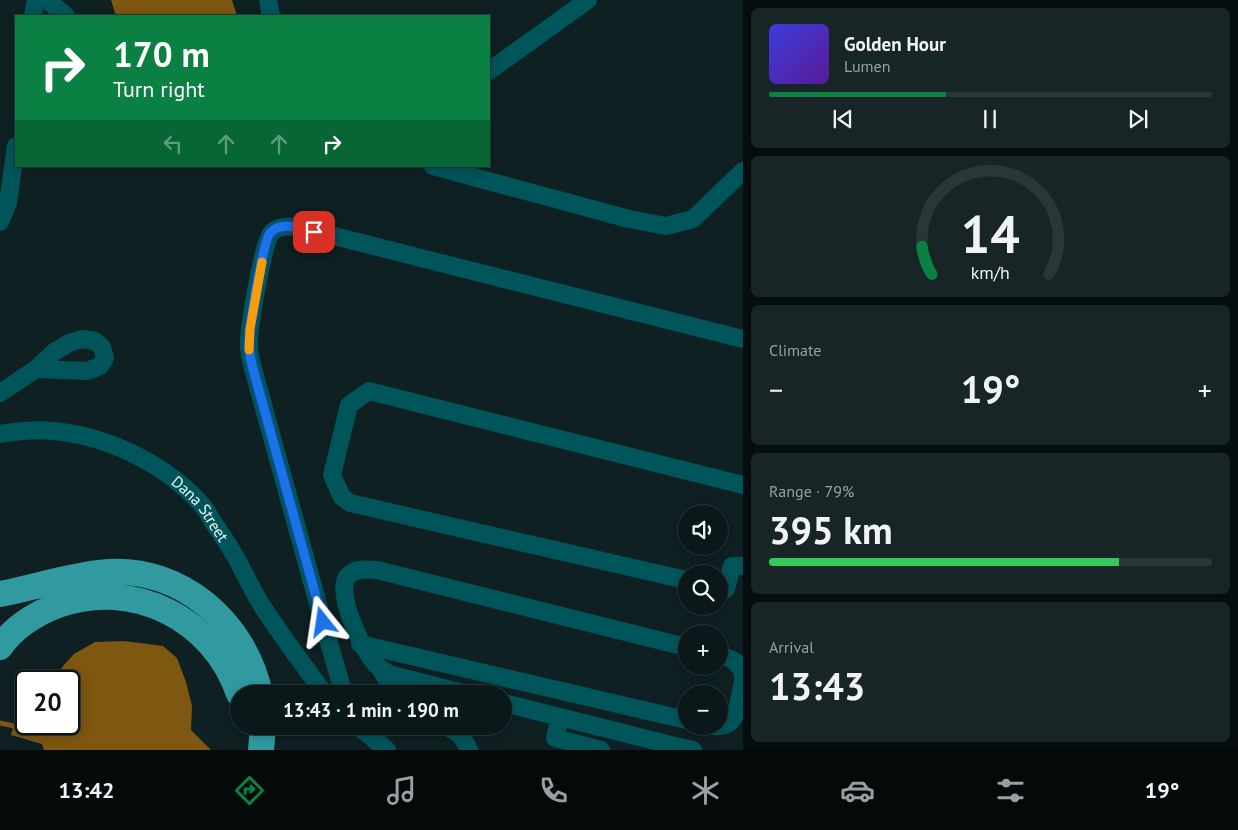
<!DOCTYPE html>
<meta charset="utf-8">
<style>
body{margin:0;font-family:"PT Sans",sans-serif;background:#182527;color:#f1f3f6;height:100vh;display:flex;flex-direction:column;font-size:19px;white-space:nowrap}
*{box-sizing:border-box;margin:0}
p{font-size:16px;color:#99a0a2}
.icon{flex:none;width:28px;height:28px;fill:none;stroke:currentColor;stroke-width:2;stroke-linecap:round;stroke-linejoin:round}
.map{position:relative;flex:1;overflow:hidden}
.details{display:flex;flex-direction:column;gap:8px;padding:8px;background:#060d0e;width:495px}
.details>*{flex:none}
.guide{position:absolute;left:15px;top:15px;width:475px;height:152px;border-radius:0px;box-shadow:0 2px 12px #0003,0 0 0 1px #2a3739;background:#0b8043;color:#fff;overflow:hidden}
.controls{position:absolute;left:678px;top:505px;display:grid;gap:10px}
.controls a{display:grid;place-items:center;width:50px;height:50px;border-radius:50%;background:#0a181a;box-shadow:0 2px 12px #0003,0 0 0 1px #2a3739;font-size:25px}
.speed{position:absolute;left:15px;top:670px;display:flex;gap:10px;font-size:25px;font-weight:700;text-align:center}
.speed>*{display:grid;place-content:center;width:65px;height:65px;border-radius:50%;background:#0a181a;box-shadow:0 2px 12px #0003,0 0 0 1px #2a3739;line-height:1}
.speed .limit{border:2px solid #111;border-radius:8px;background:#fff;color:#111}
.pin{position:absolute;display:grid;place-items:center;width:42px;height:42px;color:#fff;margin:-21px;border-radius:10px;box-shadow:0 2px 8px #0006}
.me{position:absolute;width:55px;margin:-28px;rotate:345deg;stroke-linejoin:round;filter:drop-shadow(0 0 4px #0008)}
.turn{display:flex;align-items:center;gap:18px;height:105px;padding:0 15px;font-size:22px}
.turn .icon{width:65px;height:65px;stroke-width:2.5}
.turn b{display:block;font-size:35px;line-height:42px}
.lanes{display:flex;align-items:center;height:48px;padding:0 15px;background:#0003;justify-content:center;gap:25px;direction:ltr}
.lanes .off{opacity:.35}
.big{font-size:38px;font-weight:800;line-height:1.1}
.details .widget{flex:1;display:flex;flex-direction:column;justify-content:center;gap:8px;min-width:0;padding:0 18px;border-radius:8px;background:#182527}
.details .dial{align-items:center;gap:0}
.dial svg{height:130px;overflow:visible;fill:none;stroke:#2a3739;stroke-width:7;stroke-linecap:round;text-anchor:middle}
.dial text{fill:#f1f3f6;stroke:none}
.song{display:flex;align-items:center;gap:15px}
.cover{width:60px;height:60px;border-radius:8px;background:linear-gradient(135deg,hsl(240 70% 55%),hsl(270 70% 35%))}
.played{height:5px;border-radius:2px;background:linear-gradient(90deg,#0b8043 40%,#2a3739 40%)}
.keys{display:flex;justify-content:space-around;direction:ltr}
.heat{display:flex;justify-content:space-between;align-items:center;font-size:28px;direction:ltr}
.charge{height:8px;border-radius:4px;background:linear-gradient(90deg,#34c759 79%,#2a3739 0)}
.trip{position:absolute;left:230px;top:685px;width:282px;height:50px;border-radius:25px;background:#0a181a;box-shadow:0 2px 12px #0003,0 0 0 1px #2a3739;font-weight:800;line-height:50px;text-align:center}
.tab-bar{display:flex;height:80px;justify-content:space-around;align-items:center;background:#040a0a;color:#99a0a2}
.tab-bar .icon{width:35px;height:35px}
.tab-bar .selected{color:#0b8043}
.tab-bar b{font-size:22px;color:#f1f3f6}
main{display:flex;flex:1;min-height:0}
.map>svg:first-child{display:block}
.water{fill:#7e5710}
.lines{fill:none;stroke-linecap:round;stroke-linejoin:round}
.stream{stroke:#7e5710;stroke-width:5}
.minor{stroke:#00555a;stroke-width:18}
.highway{stroke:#319aa1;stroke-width:26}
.route-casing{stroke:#114b97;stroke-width:12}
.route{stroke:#1a73e8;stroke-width:9}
.slow{stroke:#f59e0b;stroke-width:9}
.labels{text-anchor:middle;stroke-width:5;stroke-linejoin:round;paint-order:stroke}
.street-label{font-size:16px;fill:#e8f3f4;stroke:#0e2022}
</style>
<main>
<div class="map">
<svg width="743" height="750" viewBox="0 0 743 750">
<rect width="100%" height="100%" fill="#0e2022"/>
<g class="water">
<path d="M 111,0 L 232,0 L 237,16 L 116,16 Z"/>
<path d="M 124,641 L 163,646 L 177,658 L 186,682 L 192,706 L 191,730 L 211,750 L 44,750 L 42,744 L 11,735 L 16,718 L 26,718 L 26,724 L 69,724 L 69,681 L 54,681 L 63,666 L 74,654 L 95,642 Z"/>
</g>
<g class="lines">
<path class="stream" d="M 0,723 L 14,726"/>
<g class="minor">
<path d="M 47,0 L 66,16"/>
<path d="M 268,0 L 271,16"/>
<path d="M 33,16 L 36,0"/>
<path d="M 489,71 L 588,0"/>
<path d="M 433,166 L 629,219 L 666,226 L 693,219 L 743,171"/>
<path d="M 0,222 L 8,203 L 16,146"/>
<path d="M 0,393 L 36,369 L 54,352 L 69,343 L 82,339 L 95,341 L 102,347 L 105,358 L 100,366 L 87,371 L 36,369"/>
<path id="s1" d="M 0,434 C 17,431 36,429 53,431 C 108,436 166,464 203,506 C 208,512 211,519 215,525 C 221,534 227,542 232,551 C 242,567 249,584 259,601 C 279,633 302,663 325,694"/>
<path d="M 686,580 L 350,503 L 342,497 L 332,475 L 349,405 L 369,391 L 743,485"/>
<path d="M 726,589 L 732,566 L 743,566"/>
<path d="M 360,644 L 686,720"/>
<path d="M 719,655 C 731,658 740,662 743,675"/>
<path d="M 381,670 L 395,694"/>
<path d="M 345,694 L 341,684 L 323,622 L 252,365 C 251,359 249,352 249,346 C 248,331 263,240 272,232 C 279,226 289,226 298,227 L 743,339"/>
<path d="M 467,694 L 392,675 C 384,671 378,668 373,661 C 361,647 336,594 347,577 C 354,568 367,569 377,570 L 686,647"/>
<path d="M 504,703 L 671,745 L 693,750"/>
<path d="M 560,717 L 555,738 L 601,750"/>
<path d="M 358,726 L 387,750"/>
<path d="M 445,726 C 459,733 463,736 469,750"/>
<path d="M 714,726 C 733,728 735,716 739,701 C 740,694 742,688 743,681"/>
</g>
<g class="highway">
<path d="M 0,594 C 36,587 71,575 108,572 C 182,567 245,623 260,694"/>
<path d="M 0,647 C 14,627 35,614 58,605 C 133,578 214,619 239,694"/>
<path d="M 261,750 L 263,726"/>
</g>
</g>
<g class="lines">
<g class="route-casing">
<path id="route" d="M 314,232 C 301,228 281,221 270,233 C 263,242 248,332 249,346 C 249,352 251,359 252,365 L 323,622"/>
</g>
<use href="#route" class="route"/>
<path class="slow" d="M 249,350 L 250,329 L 262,262"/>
</g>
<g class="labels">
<g class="street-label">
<text dy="6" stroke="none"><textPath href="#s1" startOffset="225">Dana Street</textPath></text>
</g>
</g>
</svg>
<div class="controls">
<a><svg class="icon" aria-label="sound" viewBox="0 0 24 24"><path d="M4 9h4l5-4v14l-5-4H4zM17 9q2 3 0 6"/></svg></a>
<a><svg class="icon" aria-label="search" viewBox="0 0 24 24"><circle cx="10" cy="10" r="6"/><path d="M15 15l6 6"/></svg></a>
<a>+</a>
<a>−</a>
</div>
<div class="speed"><div class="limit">20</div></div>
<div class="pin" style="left:314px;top:232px;background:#d93025"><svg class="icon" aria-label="arrive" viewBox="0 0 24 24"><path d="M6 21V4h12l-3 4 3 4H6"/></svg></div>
<svg class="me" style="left:323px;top:622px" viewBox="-20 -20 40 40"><path d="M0-17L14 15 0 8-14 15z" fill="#1a73e8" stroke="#fff" stroke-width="4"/></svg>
<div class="trip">13:43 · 1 min · 190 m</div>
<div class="guide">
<div class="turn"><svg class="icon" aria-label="right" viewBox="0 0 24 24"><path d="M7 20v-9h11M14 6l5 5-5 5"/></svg><div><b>170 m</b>Turn right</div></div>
<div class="lanes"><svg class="icon off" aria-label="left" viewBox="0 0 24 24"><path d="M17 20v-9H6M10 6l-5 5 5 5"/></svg><svg class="icon off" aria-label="ahead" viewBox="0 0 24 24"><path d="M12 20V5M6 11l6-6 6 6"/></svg><svg class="icon off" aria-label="ahead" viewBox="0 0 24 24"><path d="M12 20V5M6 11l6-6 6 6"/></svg><svg class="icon" aria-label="right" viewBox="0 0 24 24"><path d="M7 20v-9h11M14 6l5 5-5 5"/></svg></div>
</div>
</div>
<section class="details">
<div class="widget">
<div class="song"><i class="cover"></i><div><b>Golden Hour</b><p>Lumen</p></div></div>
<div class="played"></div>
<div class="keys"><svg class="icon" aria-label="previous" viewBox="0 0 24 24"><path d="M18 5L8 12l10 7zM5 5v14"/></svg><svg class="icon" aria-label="pause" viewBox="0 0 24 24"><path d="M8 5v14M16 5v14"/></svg><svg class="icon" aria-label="next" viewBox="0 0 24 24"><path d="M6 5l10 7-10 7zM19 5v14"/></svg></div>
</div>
<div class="widget dial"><svg viewBox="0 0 100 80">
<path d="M14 69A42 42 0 1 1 86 69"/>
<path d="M14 69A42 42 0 0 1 8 52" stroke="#0b8043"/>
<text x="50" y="56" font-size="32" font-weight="700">14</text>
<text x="50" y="72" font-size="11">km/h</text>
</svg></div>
<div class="widget"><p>Climate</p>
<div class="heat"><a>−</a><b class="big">19°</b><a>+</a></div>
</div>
<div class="widget"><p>Range · 79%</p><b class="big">395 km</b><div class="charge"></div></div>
<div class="widget"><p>Arrival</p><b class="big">13:43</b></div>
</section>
</main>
<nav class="tab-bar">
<b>13:42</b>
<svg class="icon selected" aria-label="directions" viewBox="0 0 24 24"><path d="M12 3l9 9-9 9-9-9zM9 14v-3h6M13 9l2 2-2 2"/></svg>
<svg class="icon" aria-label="music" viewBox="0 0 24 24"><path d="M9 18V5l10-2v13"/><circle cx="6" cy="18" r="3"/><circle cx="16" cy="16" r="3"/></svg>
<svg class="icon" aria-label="phone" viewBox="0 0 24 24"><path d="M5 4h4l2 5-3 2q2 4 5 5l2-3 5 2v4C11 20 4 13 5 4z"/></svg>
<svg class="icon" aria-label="climate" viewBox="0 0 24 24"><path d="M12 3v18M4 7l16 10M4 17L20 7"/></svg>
<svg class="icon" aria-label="car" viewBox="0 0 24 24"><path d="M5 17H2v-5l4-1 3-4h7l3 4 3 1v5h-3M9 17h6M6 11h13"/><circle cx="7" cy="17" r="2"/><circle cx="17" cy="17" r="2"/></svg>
<svg class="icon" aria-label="filters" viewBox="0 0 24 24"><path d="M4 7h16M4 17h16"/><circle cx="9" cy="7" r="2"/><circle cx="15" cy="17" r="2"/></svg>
<b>19°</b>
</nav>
